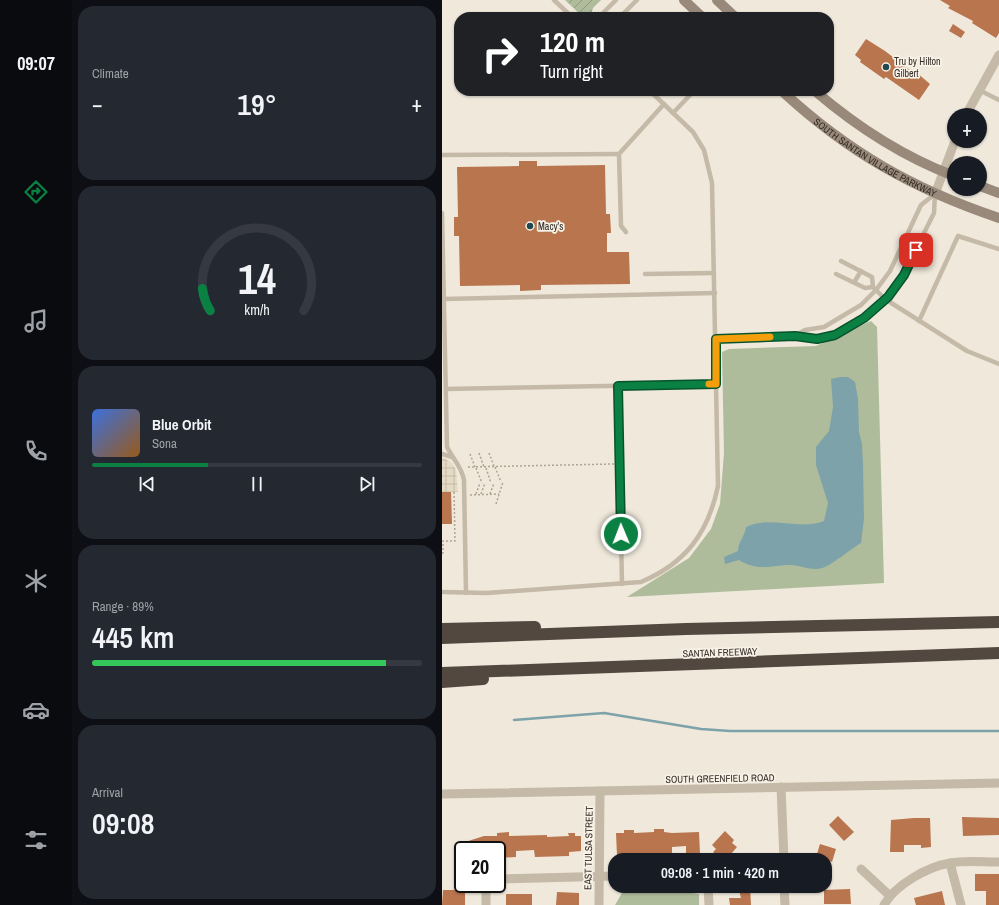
<!DOCTYPE html>
<meta charset="utf-8">
<style>
body{margin:0;font-family:"Archivo Narrow",sans-serif;background:#242831;color:#f1f3f6;height:100vh;display:flex;flex-direction:column;font-size:15px;white-space:nowrap}
*{box-sizing:border-box;margin:0}
p{font-size:13px;color:#9ea1a6}
.icon{flex:none;width:22px;height:22px;fill:none;stroke:currentColor;stroke-width:2;stroke-linecap:round;stroke-linejoin:round}
.map{position:relative;flex:1;overflow:hidden}
.side{display:flex;flex-direction:column;gap:6px;padding:6px;background:#0d0f14;width:370px}
.side>*{flex:none}
.hud{position:absolute;left:12px;top:12px;width:380px;height:84px;border-radius:16px;box-shadow:0 1px 3px #0004;background:#202124;color:#fff;overflow:hidden}
.buttons{position:absolute;left:505px;top:108px;display:grid;gap:8px}
.buttons a{display:grid;place-items:center;width:40px;height:40px;border-radius:50%;background:#171b24;box-shadow:0 1px 3px #0004;font-size:20px}
.speed{position:absolute;left:12px;top:841px;display:flex;gap:8px;font-size:20px;font-weight:700;text-align:center}
.speed>*{display:grid;place-content:center;width:52px;height:52px;border-radius:50%;background:#171b24;box-shadow:0 1px 3px #0004;line-height:1}
.speed .limit{border:2px solid #111;border-radius:6px;background:#fff;color:#111}
.pin{position:absolute;display:grid;place-items:center;width:34px;height:34px;color:#fff;margin:-17px;border-radius:8px;box-shadow:0 2px 6px #0006}
.me{position:absolute;width:44px;margin:-22px;rotate:359deg;stroke-linejoin:round;filter:drop-shadow(0 0 3px #0008)}
.turn{display:flex;align-items:center;gap:14px;height:84px;padding:0 20px;font-size:18px}
.turn .icon{width:52px;height:52px;stroke-width:2.5}
.turn b{display:block;font-size:28px;line-height:34px}
.big{font-size:30px;font-weight:600;line-height:1.1}
.side .tile{flex:1;display:flex;flex-direction:column;justify-content:center;gap:6px;min-width:0;padding:0 14px;border-radius:16px;background:#242831}
.side .dial{align-items:center;gap:0}
.dial svg{height:104px;overflow:visible;fill:none;stroke:#363941;stroke-width:7;stroke-linecap:round;text-anchor:middle}
.dial text{fill:#f1f3f6;stroke:none}
.song{display:flex;align-items:center;gap:12px}
.cover{width:48px;height:48px;border-radius:6px;background:linear-gradient(135deg,hsl(220 70% 55%),hsl(30 70% 35%))}
.played{height:4px;border-radius:2px;background:linear-gradient(90deg,#0b8043 35%,#363941 35%)}
.keys{display:flex;justify-content:space-around;direction:ltr}
.heat{display:flex;justify-content:space-between;align-items:center;font-size:22px;direction:ltr}
.charge{height:6px;border-radius:3px;background:linear-gradient(90deg,#34c759 89%,#363941 0)}
.trip{position:absolute;left:166px;top:853px;width:224px;height:40px;border-radius:16px;background:#171b24;box-shadow:0 1px 3px #0004;font-weight:600;line-height:40px;text-align:center}
main{display:flex;flex:1;min-height:0}
.dock{display:flex;flex-direction:column;width:72px;justify-content:space-around;align-items:center;background:#090b0e;color:#9ea1a6}
.dock .icon{width:28px;height:28px}
.dock .current{color:#0b8043}
.dock b{font-size:18px;color:#f1f3f6}
.map>svg:first-child{display:block}
.green{fill:#aebc9c}
.garden{fill:url(#garden-furrows)}
.plaza{fill:url(#plaza-grid)}
.water{fill:#7da2a9}
.lines{fill:none;stroke-linecap:round;stroke-linejoin:round}
.stream{stroke:#7da2a9;stroke-width:2.5}
.building{fill:#b9754e}
.path{stroke:#b1a392;stroke-width:1.5;stroke-dasharray:2 2;stroke-linecap:butt}
.lane{stroke:#c5b9a8;stroke-width:4.5}
.street{stroke:#c5b9a8;stroke-width:9}
.secondary{stroke:#99897a;stroke-width:10}
.highway{stroke:#53483f;stroke-width:12}
.route-casing{stroke:#07532c;stroke-width:10}
.route{stroke:#0b8043;stroke-width:7}
.slow{stroke:#f59e0b;stroke-width:7}
.poi-dot{fill:#214750;stroke:#f7f1e6;stroke-width:1.5}
.labels{text-anchor:middle;stroke-width:3.5;stroke-linejoin:round;paint-order:stroke}
.poi-label{font-size:10px;fill:#332c27;stroke:#f7f1e6;text-anchor:start}
.street-label{font-size:10px;fill:#332c27;stroke:#f7f1e6}
</style>
<main>
<nav class="dock">
<b>09:07</b>
<svg class="icon current" aria-label="directions" viewBox="0 0 24 24"><path d="M12 3l9 9-9 9-9-9zM9 14v-3h6M13 9l2 2-2 2"/></svg>
<svg class="icon" aria-label="music" viewBox="0 0 24 24"><path d="M9 18V5l10-2v13"/><circle cx="6" cy="18" r="3"/><circle cx="16" cy="16" r="3"/></svg>
<svg class="icon" aria-label="phone" viewBox="0 0 24 24"><path d="M5 4h4l2 5-3 2q2 4 5 5l2-3 5 2v4C11 20 4 13 5 4z"/></svg>
<svg class="icon" aria-label="climate" viewBox="0 0 24 24"><path d="M12 3v18M4 7l16 10M4 17L20 7"/></svg>
<svg class="icon" aria-label="car" viewBox="0 0 24 24"><path d="M5 17H2v-5l4-1 3-4h7l3 4 3 1v5h-3M9 17h6M6 11h13"/><circle cx="7" cy="17" r="2"/><circle cx="17" cy="17" r="2"/></svg>
<svg class="icon" aria-label="filters" viewBox="0 0 24 24"><path d="M4 7h16M4 17h16"/><circle cx="9" cy="7" r="2"/><circle cx="15" cy="17" r="2"/></svg>
</nav>
<section class="side">
<div class="tile"><p>Climate</p>
<div class="heat"><a>−</a><b class="big">19°</b><a>+</a></div>
</div>
<div class="tile dial"><svg viewBox="0 0 100 80">
<path d="M14 69A42 42 0 1 1 86 69"/>
<path d="M14 69A42 42 0 0 1 8 52" stroke="#0b8043"/>
<text x="50" y="56" font-size="32" font-weight="700">14</text>
<text x="50" y="72" font-size="11">km/h</text>
</svg></div>
<div class="tile">
<div class="song"><i class="cover"></i><div><b>Blue Orbit</b><p>Sona</p></div></div>
<div class="played"></div>
<div class="keys"><svg class="icon" aria-label="previous" viewBox="0 0 24 24"><path d="M18 5L8 12l10 7zM5 5v14"/></svg><svg class="icon" aria-label="pause" viewBox="0 0 24 24"><path d="M8 5v14M16 5v14"/></svg><svg class="icon" aria-label="next" viewBox="0 0 24 24"><path d="M6 5l10 7-10 7zM19 5v14"/></svg></div>
</div>
<div class="tile"><p>Range · 89%</p><b class="big">445 km</b><div class="charge"></div></div>
<div class="tile"><p>Arrival</p><b class="big">09:08</b></div>
</section>
<div class="map">
<svg width="557" height="905" viewBox="0 0 557 905">
<defs>
<pattern id="garden-furrows" width="10" height="10" patternUnits="userSpaceOnUse"><rect width="10" height="10" fill="#aebc9c"/><path d="M-1 1l2-2M0 10L10 0M9 11l2-2" fill="none" stroke="#8e997f"/></pattern>
<pattern id="plaza-grid" width="8" height="8" patternUnits="userSpaceOnUse"><rect width="8" height="8" fill="#e5dac3"/><path d="M0 4h8M4 0v8" fill="none" stroke="#c5bba8"/></pattern>
</defs>
<rect width="100%" height="100%" fill="#efe8db"/>
<g class="green">
<path d="M 429,321 L 435,327 L 442,583 L 185,597 L 247,558 L 269,529 L 278,504 L 282,453 L 280,352 L 287,349 L 374,346 Z"/>
<path d="M 184,886 L 216,888 L 257,894 L 257,905 L 173,905 Z"/>
</g>
<path class="garden" d="M 123,0 L 159,0 L 151,8 L 148,17 L 141,17 Z"/>
<path class="plaza" d="M 0,457 L 9,462 L 14,470 L 16,492 L 0,492 Z"/>
<path class="water" d="M 398,377 L 406,377 L 413,382 L 416,399 L 417,432 L 420,444 L 421,465 L 422,519 L 419,543 C 410,548 389,566 380,568 C 370,571 360,566 350,565 C 328,565 317,572 297,560 L 283,564 L 282,557 L 296,551 C 296,542 303,536 304,527 C 328,515 356,531 382,521 L 386,503 L 374,465 L 374,447 L 387,431 L 391,407 L 389,379 Z"/>
<g class="lines">
<path class="stream" d="M 72,720 L 162,713 L 259,729 L 288,731 L 557,731"/>
</g>
<g class="building">
<path d="M 498,0 L 557,0 L 557,33 L 554,38 L 530,23 L 531,21 L 506,8 L 508,6 Z"/>
<path d="M 511,24 L 523,32 L 519,38 L 507,31 Z"/>
<path d="M 424,39 L 443,51 L 473,74 L 474,72 L 488,84 L 477,100 L 444,77 L 442,79 L 418,62 L 419,60 L 413,55 Z"/>
<path d="M 77,161 L 95,161 L 95,166 L 163,165 L 164,214 L 168,214 L 169,233 L 165,233 L 165,252 L 187,252 L 188,284 L 99,285 L 99,290 L 78,291 L 78,285 L 18,286 L 17,236 L 12,236 L 12,217 L 16,217 L 15,167 L 77,166 Z"/>
<path d="M 0,492 L 9,492 L 10,524 L 0,524 Z"/>
<path d="M 396,816 L 412,832 L 402,841 L 387,825 Z"/>
<path d="M 520,817 L 557,818 L 557,835 L 521,836 Z"/>
<path d="M 472,818 L 488,818 L 489,847 L 479,848 L 479,845 L 462,845 L 462,852 L 448,852 L 449,820 Z"/>
<path d="M 212,829 L 222,829 L 222,832 L 230,833 L 257,832 L 258,853 L 244,854 L 244,846 L 230,847 L 230,853 L 175,855 L 174,833 L 182,833 L 182,830 L 192,830 L 192,833 L 212,832 Z"/>
<path d="M 283,831 L 292,840 L 290,843 L 295,847 L 289,854 L 294,860 L 279,860 L 271,852 L 274,849 L 270,845 Z"/>
<path d="M 67,832 L 67,836 L 105,835 L 105,837 L 127,836 L 126,833 L 133,833 L 133,836 L 139,836 L 139,851 L 127,852 L 127,856 L 93,857 L 92,850 L 74,851 L 74,857 L 55,858 L 55,850 L 22,850 L 20,843 L 42,836 L 55,836 L 55,833 Z"/>
<path d="M 378,844 L 394,849 L 390,862 L 374,857 Z"/>
<path d="M 533,874 L 557,874 L 557,905 L 544,905 L 544,891 L 533,891 Z"/>
<path d="M 296,886 L 308,886 L 309,905 L 288,905 L 287,898 L 299,898 Z"/>
<path d="M 408,889 L 409,904 L 382,904 L 382,890 Z"/>
<path d="M 1,890 L 23,890 L 23,905 L 0,905 Z"/>
<path d="M 500,891 L 503,905 L 474,905 L 472,898 Z"/>
<path d="M 115,892 L 137,893 L 137,905 L 114,905 Z"/>
<rect x="64" y="894" width="26" height="11"/>
</g>
<g class="lines">
<g class="path">
<path d="M 37,453 L 42,467"/>
<path d="M 47,453 L 52,466"/>
<path d="M 28,454 L 33,467"/>
<path d="M 26,467 L 172,464"/>
<path d="M 53,467 L 59,482"/>
<path d="M 34,468 L 40,483"/>
<path d="M 44,468 L 49,483"/>
<path d="M 34,494 L 38,483"/>
<path d="M 39,494 L 43,483"/>
<path d="M 48,494 L 52,483"/>
<path d="M 28,495 L 57,494"/>
<path d="M 54,504 L 61,482"/>
<path d="M 0,553 L 1,553 L 1,541 L 13,541 L 12,492"/>
</g>
<g class="lane">
<path d="M 112,0 L 130,17"/>
<path d="M 157,17 L 174,0"/>
<path d="M 178,17 L 195,0"/>
<path d="M 537,90 L 557,100"/>
<path d="M 231,113 L 249,94"/>
<path d="M 0,155 L 177,154"/>
<path d="M 0,213 L 5,447 C 11,459 20,467 22,480 L 24,593"/>
<path d="M 184,232 L 179,226 L 177,154 L 222,104"/>
<path d="M 399,261 L 430,277 L 431,287 L 443,299 L 525,351 L 557,364"/>
<path d="M 203,274 L 272,273"/>
<path d="M 394,274 L 423,288 L 431,287"/>
<path d="M 413,281 L 419,271"/>
<path d="M 2,299 L 273,293"/>
<path d="M 477,321 L 516,236 L 557,249"/>
<path d="M 353,336 L 363,330 L 382,327 L 419,305 L 434,290 L 448,271 L 479,205 L 493,194"/>
<path d="M 274,339 L 353,336 L 375,339 L 393,335 L 422,318 L 446,297 L 461,275 L 492,213 L 493,194"/>
<path d="M 176,386 L 180,584"/>
<path d="M 4,389 L 275,384"/>
<path d="M 0,454 L 10,457"/>
<path d="M 0,592 L 45,593 L 199,582 C 244,563 266,533 276,486 L 270,183 L 262,150 L 251,132 L 208,91"/>
</g>
<g class="street">
<path d="M 524,115 L 557,55"/>
<path d="M 493,194 L 513,141"/>
<path d="M 339,787 L 342,860"/>
<path d="M 0,794 L 557,783"/>
<path d="M 508,863 L 519,905"/>
<path d="M 419,869 L 447,895"/>
<path d="M 55,879 L 173,876"/>
<path d="M 266,886 L 267,905"/>
<path d="M 342,886 L 343,905"/>
<path d="M 44,905 L 44,884"/>
<path d="M 157,905 L 158,791"/>
<path d="M 442,905 C 453,885 485,867 508,863 C 523,860 541,862 557,862"/>
</g>
<g class="secondary">
<path d="M 242,0 L 260,17"/>
<path d="M 275,0 L 293,17"/>
<path id="s1" d="M 340,91 C 406,152 471,189 557,218"/>
<path d="M 373,91 C 414,126 462,157 512,176"/>
<path d="M 538,186 L 557,193"/>
</g>
<g class="highway">
<path d="M 0,629 L 93,627"/>
<path d="M 0,638 L 244,629 L 557,622"/>
<path d="M 0,673 L 557,653"/>
<path d="M 0,682 L 41,679"/>
</g>
</g>
<g class="lines">
<g class="route-casing">
<path id="route" d="M 179,534 L 176,386 L 274,384 L 274,339 L 353,336 L 375,339 L 393,335 L 422,318 L 446,297 L 462,275 L 474,250"/>
</g>
<use href="#route" class="route"/>
<path class="slow" d="M 267,384 L 274,384 L 274,339 L 328,337"/>
</g>
<g class="poi-dot">
<circle cx="444" cy="67" r="4"/>
<circle cx="88" cy="226" r="4"/>
</g>
<g class="labels">
<g class="poi-label">
<text x="452" y="65">Tru by Hilton<tspan x="452" dy="12">Gilbert</tspan></text>
<text x="96" y="230">Macy's</text>
</g>
<g class="street-label">
<text dy="4" stroke="none"><textPath href="#s1" startOffset="115">SOUTH SANTAN VILLAGE PARKWAY</textPath></text>
<text transform="translate(278 652) rotate(-2)" y="4">SANTAN FREEWAY</text>
<text transform="translate(278 778) rotate(-1)" y="4">SOUTH GREENFIELD ROAD</text>
<text transform="translate(146 848) rotate(-89)" y="4">EAST TULSA STREET</text>
</g>
</g>
</svg>
<div class="buttons">
<a>+</a>
<a>−</a>
</div>
<div class="speed"><div class="limit">20</div></div>
<div class="pin" style="left:474px;top:250px;background:#d93025"><svg class="icon" aria-label="arrive" viewBox="0 0 24 24"><path d="M6 21V4h12l-3 4 3 4H6"/></svg></div>
<svg class="me" style="left:179px;top:534px" viewBox="-20 -20 40 40"><circle r="17" fill="#0b8043" stroke="#fff" stroke-width="3"/><path d="M0-11L8 9 0 5-8 9z" fill="#fff"/></svg>
<div class="trip">09:08 · 1 min · 420 m</div>
<div class="hud">
<div class="turn"><svg class="icon" aria-label="right" viewBox="0 0 24 24"><path d="M7 20v-9h11M14 6l5 5-5 5"/></svg><div><b>120 m</b>Turn right</div></div>
</div>
</div>
</main>
